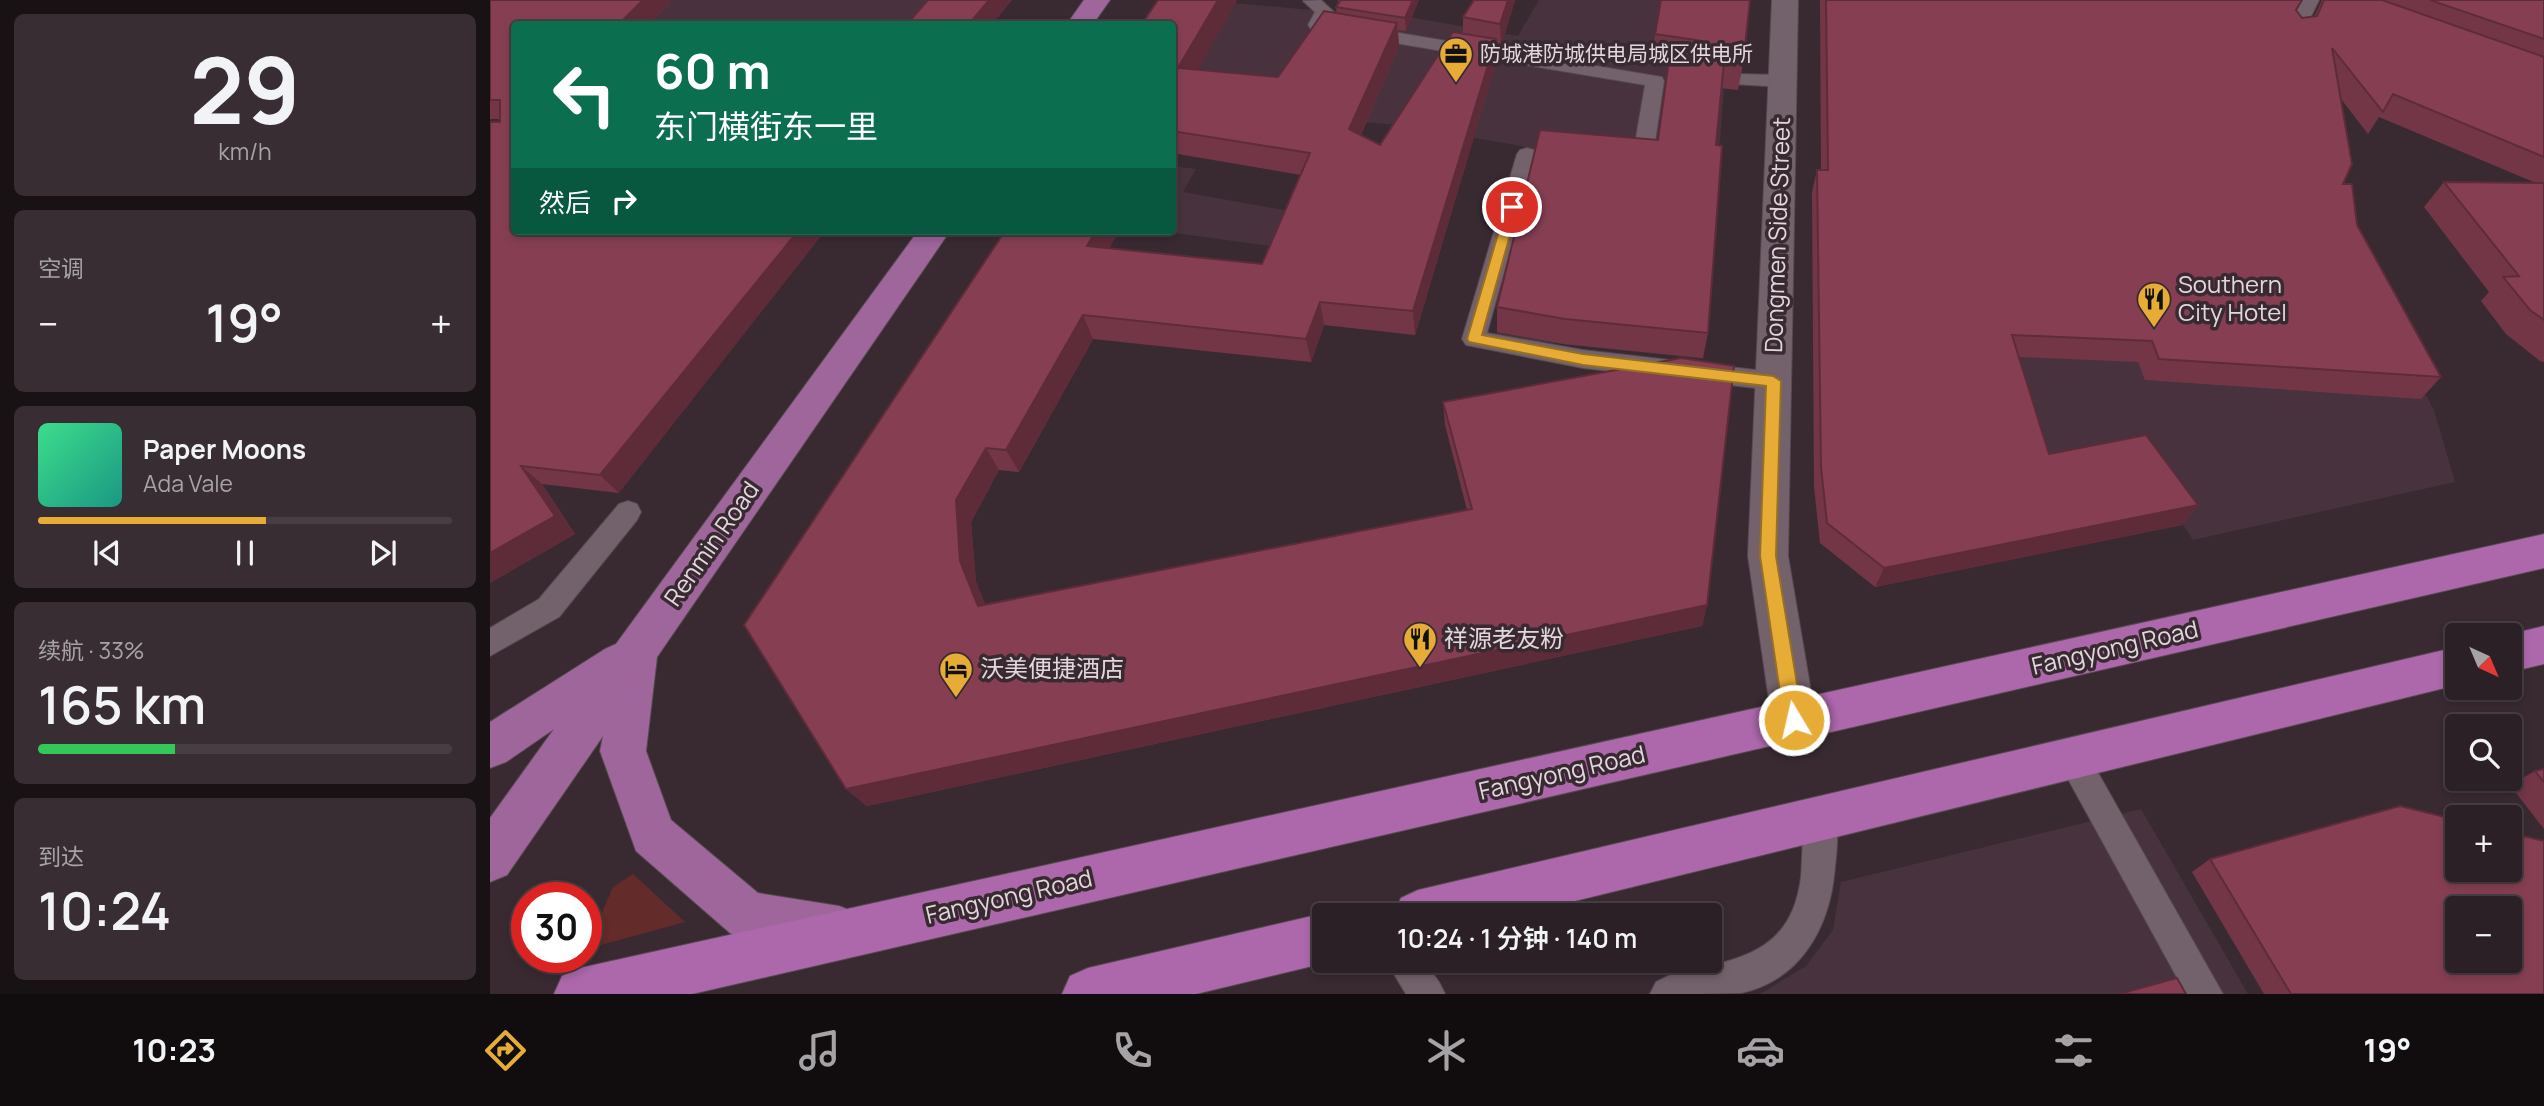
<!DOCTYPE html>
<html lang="zh">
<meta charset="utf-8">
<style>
body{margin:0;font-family:Manrope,"Noto Sans SC",sans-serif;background:#372d32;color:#f1f3f6;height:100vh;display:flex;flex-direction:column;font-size:26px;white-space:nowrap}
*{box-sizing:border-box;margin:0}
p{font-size:23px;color:#a6a3a7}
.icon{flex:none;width:38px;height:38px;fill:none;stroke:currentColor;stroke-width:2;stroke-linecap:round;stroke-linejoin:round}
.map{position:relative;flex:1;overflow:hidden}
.details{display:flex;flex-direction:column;gap:14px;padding:14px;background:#181215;width:490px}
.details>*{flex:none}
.guide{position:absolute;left:21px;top:21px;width:665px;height:214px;border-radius:7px;box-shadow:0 4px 10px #0003,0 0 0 2px #473e43;background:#0b6e4f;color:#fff;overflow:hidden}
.needle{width:46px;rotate:136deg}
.controls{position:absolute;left:1955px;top:623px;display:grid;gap:14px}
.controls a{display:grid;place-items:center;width:77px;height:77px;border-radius:7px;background:#2b2026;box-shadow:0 4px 10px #0003,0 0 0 2px #473e43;font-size:35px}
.speed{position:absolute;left:21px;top:882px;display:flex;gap:14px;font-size:35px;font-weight:700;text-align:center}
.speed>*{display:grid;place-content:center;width:91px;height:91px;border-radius:50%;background:#2b2026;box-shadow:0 4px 10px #0003,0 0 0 2px #473e43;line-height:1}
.speed .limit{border:10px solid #d22;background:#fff;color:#111}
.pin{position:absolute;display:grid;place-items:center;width:60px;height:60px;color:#fff;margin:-30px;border:4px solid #fff;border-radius:50%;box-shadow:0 2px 7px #0007}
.me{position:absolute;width:77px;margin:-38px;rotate:351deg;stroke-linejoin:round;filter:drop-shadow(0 0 5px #0008)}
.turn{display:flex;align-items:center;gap:24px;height:147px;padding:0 28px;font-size:32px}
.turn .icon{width:91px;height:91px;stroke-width:2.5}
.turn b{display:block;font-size:49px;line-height:60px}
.then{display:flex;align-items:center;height:66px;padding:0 28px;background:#0003;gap:14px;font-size:26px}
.big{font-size:52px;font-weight:600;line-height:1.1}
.details .tile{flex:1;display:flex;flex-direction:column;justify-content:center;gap:10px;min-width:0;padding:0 24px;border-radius:10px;background:#372d32}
.details .dial{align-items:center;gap:0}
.dial b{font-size:91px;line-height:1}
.song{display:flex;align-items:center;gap:21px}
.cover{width:84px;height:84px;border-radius:10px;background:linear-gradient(135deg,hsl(150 70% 55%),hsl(170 70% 35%))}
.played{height:7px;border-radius:4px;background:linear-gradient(90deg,#e7ac36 55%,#473e43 55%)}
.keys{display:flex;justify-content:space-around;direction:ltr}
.heat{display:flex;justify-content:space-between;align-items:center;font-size:38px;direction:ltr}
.charge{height:10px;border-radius:5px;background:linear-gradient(90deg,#34c759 33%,#473e43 0)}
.trip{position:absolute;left:822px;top:903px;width:410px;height:70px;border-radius:7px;background:#2b2026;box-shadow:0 4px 10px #0003,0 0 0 2px #473e43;font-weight:600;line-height:70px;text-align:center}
.tabs{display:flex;height:112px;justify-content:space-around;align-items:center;background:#110d0f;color:#a6a3a7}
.tabs .icon{width:49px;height:49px}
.tabs .active{color:#e7ac36}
.tabs b{font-size:32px;color:#f1f3f6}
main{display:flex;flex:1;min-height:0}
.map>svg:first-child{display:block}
.built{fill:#47323d}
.green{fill:#632b2a}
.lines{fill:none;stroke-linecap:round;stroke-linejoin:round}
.service-casing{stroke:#564950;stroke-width:2}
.minor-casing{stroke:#564950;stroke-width:2}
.primary-casing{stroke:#564950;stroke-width:2}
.trunk-casing{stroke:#564950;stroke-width:2}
.service{fill:#73626b;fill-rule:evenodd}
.minor{fill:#73626b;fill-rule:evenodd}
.primary{fill:#9e669b;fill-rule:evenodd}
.trunk{fill:#ac68ab;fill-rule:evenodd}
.wall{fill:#733647}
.shaded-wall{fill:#5e2c39}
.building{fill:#863f52;stroke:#5e2c39;stroke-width:2;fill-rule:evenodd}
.route{fill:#e7ac36;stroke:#967023;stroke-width:2}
.labels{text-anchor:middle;stroke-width:7;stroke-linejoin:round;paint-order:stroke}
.far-poi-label{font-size:21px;fill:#e1d7dc;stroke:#392a32;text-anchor:start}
.street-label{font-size:24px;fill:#e1d7dc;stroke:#392a32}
.poi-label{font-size:24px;fill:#e1d7dc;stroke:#392a32;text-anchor:start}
</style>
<main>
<section class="details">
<div class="tile dial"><b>29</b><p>km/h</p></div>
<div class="tile"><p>空调</p>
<div class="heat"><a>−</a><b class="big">19°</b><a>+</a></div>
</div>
<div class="tile">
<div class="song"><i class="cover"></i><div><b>Paper Moons</b><p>Ada Vale</p></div></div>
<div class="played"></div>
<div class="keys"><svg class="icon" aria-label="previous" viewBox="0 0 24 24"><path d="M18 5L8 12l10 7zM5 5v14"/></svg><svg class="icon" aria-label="pause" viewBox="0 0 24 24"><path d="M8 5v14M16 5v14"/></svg><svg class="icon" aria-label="next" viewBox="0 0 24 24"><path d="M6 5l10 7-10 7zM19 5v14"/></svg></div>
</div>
<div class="tile"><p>续航 · 33%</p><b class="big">165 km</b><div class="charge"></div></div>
<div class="tile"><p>到达</p><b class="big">10:24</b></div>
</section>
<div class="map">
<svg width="2054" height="994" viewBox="0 0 2054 994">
<rect width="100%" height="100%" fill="#392a32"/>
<g class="built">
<path d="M 0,0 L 521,0 L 509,17 L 453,12 L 442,24 L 24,24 Z"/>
<path d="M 710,0 L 844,12 L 849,5 L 1028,36 L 1049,0 L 1259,0 L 1248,89 L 1234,89 L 1213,359 L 1006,337 L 1048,155 L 1032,146 L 908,125 L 849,120 L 710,93 L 682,24 L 672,24 Z"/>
<path d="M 683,166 L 706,169 L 693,192 L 810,213 L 795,248 L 670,231 L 682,231 Z"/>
<path d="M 1481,207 L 1849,234 L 1944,410 L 1965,482 L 1703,540 L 1646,451 L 1457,486 Z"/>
<path d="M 1651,809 L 1758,994 L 1270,994 L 1316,966 L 1343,930 L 1351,882 Z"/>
</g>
<path class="green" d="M 143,874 L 195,922 L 96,949 L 123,887 Z"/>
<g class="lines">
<g class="service-casing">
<g id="service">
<path d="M 831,0 L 843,11 L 838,21 L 1172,77 L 1174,81 L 1164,149 L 1161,153 L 1147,153 L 1144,149 L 1155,85 L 821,29 L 818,25 L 825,12 L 813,1 Z"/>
<path d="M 1811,0 L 1829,0 L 1811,37 L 1799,37 L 1796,33 Z"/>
<path d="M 1249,74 L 1293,75 L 1302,81 L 1293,87 L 1242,84 L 1240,80 Z"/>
<path d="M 1037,148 L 1044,150 L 1047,154 L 997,333 L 1093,350 L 1283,372 L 1292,375 L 1295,381 L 1292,387 L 1283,390 L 1093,368 L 976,345 L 972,339 L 1027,154 L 1030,150 Z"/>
<path d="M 138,501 L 147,504 L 151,512 L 147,520 L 69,617 L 0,656 L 0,628 L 49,599 L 129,504 Z"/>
<path d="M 1583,743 L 1594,748 L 1733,994 L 1696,994 L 1572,768 L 1568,758 L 1572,748 Z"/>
<path d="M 1331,803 L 1342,808 C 1351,828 1346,855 1344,876 C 1338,931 1308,981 1251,993 C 1226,994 1188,994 1160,994 L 1166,982 L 1178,976 C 1243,959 1301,958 1311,877 C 1313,854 1311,829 1320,808 Z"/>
<path d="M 896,961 L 934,961 L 949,982 L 955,994 L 916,994 Z"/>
</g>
</g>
<g class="minor-casing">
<path id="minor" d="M 1282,0 L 1308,0 L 1298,556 L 1326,721 L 1320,735 L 1304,741 L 1288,735 L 1282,721 L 1258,556 Z"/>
</g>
<g class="primary-casing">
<g id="primary">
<path d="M 594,0 L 620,0 L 603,24 L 577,24 Z"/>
<path d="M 428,231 L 460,231 L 167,657 L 156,751 L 181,820 L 268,893 L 349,906 L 367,913 L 374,931 L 367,949 L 349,956 L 257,941 L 240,933 L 146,851 L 110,751 L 113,736 L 17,875 L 0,882 L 0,818 L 64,729 L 16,762 L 0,768 L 0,722 L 115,649 L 126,644 Z"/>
</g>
</g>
<g class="trunk-casing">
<g id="trunk">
<path d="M 2054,534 L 2054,568 L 202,994 L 64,994 L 72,976 L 90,968 Z"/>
<path d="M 2054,626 L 2054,664 L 2020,672 L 2020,635 L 2017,635 Z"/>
<path d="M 1967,647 L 1967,685 L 1028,915 L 903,915 L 911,898 L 928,890 Z"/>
<path d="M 835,913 L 840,915 L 835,915 L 835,961 L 840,961 L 835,963 L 706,994 L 572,994 L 580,976 L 598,968 Z"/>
</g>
</g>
<use href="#service" class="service"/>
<use href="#minor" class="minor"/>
<use href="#primary" class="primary"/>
<use href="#trunk" class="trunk"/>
</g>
<g class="wall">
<path d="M 0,0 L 178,0 L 180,3 L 159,24 L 24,24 L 129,493 L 52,484 L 85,534 L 0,583 L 10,119 L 0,119 Z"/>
<path d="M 668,0 L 747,0 L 707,70 L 788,77 L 847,13 L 846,7 L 848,3 L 848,0 L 929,0 L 916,31 L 908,30 L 909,46 L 871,135 L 890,145 L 973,34 L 973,17 L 1025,0 L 1011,47 L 1006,46 L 1006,63 L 925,335 L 834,325 L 821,362 L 603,339 L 529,472 L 509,470 L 481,522 L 486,582 L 495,604 L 977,510 L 955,425 L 953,402 L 1217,605 L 1212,626 L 377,806 L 356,789 L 515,231 L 629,231 L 619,248 L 772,264 L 811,175 L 682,153 L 682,24 Z"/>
<path d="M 1171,0 L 1252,61 L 1253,64 L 1248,90 L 1231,88 L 1226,145 L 1218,333 L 1213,358 L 1074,344 L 1007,332 L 1007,307 L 1168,140 L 1179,62 L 1162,59 L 1165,34 Z"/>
<path d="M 1330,0 L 1812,0 L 1806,10 L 1812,18 L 1824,17 L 1832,0 L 2054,0 L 2054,362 L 2050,361 L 2016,334 L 1991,301 L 1999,292 L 1934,207 L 1954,182 L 2046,183 L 1889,117 L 1878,134 L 1851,99 L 1853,184 L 1867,225 L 1951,377 L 1931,399 L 1655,380 L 1648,362 L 1529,357 L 1559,454 L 1708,505 L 1692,525 L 1385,587 L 1330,543 L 1324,487 L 1322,192 L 1327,170 L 1331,170 Z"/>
<path d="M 2054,769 L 2054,829 L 2020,785 L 2045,771 Z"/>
<path d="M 1720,859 L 2054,994 L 1774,994 L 1702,872 Z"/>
</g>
<g class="shaded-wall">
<path d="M 153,0 L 178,0 L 180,3 L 159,24 L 129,24 Z"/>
<path d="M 499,0 L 522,0 L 502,24 L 479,24 Z"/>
<path d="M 728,0 L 747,0 L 695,92 L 688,68 Z"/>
<path d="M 923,0 L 929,0 L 916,31 L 915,18 Z"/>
<path d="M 1018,0 L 1025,0 L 1011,47 L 1010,24 Z"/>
<path d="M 907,23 L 909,46 L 863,153 L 859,129 Z"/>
<path d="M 1006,39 L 1006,63 L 925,335 L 923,311 Z"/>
<path d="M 1255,46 L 1252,64 L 1240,63 L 1242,54 Z"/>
<path d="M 308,231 L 335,231 L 129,493 L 110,475 Z"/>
<path d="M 606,231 L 629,231 L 607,270 L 597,246 Z"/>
<path d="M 830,302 L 834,325 L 821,362 L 816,339 Z"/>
<path d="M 593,315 L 603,339 L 529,472 L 516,450 Z"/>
<path d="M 496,448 L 509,470 L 481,522 L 486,582 L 504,626 L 488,606 L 470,561 L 466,500 Z"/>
<path d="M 31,466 L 52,484 L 85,534 L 0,583 L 0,553 Z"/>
<path d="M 1708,505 L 1692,525 L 1385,587 L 1394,568 Z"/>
<path d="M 1217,605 L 1212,626 L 377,806 L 356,789 Z"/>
</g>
<g class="building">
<path d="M 0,0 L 153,0 L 129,24 L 24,24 L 24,231 L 308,231 L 110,475 L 31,466 L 65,516 L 0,553 L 0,122 L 10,122 L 10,100 L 0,100 Z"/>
<path d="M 438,0 L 499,0 L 479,24 L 417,24 Z"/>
<path d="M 668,0 L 728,0 L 688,68 L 788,77 L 834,11 L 907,23 L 859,129 L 890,145 L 963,32 L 1006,39 L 923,311 L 830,302 L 816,339 L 593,315 L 516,450 L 496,448 L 466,500 L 470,561 L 488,606 L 982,509 L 953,402 L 1191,358 L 1244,366 L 1217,605 L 356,789 L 254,625 L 515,231 L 606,231 L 597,246 L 772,264 L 820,153 L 682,131 L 682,24 L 652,24 Z"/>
<path d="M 851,0 L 923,0 L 915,18 L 846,7 Z"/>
<path d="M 984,0 L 1018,0 L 1010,24 L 973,17 Z"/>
<path d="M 1171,0 L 1260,0 L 1255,46 L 1242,54 L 1244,60 L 1253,61 L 1253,64 L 1234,62 L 1226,145 L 1232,146 L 1218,333 L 1075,319 L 1007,307 L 1050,130 L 1168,140 L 1180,53 L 1211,58 L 1223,50 L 1212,41 L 1165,34 Z"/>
<path d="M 1336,0 L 1812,0 L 1806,10 L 1812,18 L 1827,16 L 1834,0 L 1892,0 L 2054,57 L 2054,157 L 1903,94 L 1893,112 L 1842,48 L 1862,164 L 1853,184 L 1862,184 L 1867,225 L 1951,377 L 1669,359 L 1662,341 L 1522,335 L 1559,454 L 1656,435 L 1708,505 L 1394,568 L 1337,523 L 1331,467 L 1327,170 L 1338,170 Z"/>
<path d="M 1940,0 L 2054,0 L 2054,39 Z"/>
<path d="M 1954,182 L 2054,183 L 2054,320 L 2040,310 L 2013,277 L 2029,276 Z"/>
<path d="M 2054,769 L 2054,782 L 2045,771 Z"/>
<path d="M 1910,806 L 1967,820 L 1967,870 L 2020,870 L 2020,833 L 2054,841 L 2054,994 L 1801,994 L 1720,859 ZM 1967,908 L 2020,908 L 2020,961 L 1967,961 Z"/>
<path d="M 1687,978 L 1696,994 L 1629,994 Z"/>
</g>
<path class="route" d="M 1022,203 L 1028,207 L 992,335 L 1093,354 L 1283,376 L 1291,381 L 1286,556 L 1313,720 L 1310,726 L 1304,729 L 1297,726 L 1294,720 L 1270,556 L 1276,386 L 1093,365 L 979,342 L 977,339 L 1016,207 Z"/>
<defs>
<g id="office-pin" transform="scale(1.75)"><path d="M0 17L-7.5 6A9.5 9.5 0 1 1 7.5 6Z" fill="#e7ac36" stroke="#392a32"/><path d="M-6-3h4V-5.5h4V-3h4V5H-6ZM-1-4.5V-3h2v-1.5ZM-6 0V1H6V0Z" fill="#111"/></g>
<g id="restaurant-pin" transform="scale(1.75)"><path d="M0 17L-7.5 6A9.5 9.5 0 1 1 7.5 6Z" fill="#e7ac36" stroke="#392a32"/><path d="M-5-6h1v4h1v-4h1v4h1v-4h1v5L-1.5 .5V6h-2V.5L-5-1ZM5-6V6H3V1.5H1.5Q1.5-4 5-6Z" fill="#111"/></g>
<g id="hotel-pin" transform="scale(1.75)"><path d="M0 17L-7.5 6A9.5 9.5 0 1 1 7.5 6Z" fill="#e7ac36" stroke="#392a32"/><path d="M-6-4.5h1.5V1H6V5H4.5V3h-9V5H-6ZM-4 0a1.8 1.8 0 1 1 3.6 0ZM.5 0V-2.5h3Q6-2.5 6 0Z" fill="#111"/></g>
</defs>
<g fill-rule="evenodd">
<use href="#office-pin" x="966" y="54"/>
<use href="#restaurant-pin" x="1664" y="299"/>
<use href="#restaurant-pin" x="930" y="639"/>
<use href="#hotel-pin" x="466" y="669"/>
</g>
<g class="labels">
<g class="far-poi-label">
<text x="990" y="61">防城港防城供电局城区供电所</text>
</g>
<g class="street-label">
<text transform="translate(1288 235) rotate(-88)" y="8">Dongmen Side Street</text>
<text transform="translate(222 544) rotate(-55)" y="8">Renmin Road</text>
<text transform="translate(1625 648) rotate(-13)" y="8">Fangyong Road</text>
<text transform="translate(1072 773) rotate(-13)" y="8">Fangyong Road</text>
<text transform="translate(519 897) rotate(-13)" y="8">Fangyong Road</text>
</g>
<g class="poi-label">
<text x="1688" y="293">Southern<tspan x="1688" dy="28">City Hotel</tspan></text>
<text x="954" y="647">祥源老友粉</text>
<text x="490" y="677">沃美便捷酒店</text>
</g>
</g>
</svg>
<div class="controls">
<a><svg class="needle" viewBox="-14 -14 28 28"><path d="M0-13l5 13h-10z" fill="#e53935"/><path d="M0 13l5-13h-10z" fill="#a6a3a7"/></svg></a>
<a><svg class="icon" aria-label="search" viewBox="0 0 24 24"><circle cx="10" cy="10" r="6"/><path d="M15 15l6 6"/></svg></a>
<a>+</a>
<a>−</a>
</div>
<div class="speed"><div class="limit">30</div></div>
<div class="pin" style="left:1022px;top:207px;background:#d93025"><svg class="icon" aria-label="arrive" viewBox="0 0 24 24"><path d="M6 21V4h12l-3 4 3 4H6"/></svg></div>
<svg class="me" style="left:1304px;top:720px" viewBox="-20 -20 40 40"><circle r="17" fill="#e7ac36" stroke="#fff" stroke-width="3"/><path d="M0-11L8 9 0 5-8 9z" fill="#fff"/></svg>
<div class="trip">10:24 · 1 分钟 · 140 m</div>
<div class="guide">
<div class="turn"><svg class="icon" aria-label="left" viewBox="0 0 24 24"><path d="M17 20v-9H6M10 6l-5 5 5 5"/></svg><div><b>60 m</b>东门横街东一里</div></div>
<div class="then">然后<svg class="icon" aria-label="right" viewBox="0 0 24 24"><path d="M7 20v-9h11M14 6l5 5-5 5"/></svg></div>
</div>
</div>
</main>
<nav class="tabs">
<b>10:23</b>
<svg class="icon active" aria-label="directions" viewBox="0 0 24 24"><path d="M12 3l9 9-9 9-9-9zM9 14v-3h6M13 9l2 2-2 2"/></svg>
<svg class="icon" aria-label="music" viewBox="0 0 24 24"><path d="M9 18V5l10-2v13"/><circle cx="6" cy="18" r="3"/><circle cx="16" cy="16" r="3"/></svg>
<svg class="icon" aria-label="phone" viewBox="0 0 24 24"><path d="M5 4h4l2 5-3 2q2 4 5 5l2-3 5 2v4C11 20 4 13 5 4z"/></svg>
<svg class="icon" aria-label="climate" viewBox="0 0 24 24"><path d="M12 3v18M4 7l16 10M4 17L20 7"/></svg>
<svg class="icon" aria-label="car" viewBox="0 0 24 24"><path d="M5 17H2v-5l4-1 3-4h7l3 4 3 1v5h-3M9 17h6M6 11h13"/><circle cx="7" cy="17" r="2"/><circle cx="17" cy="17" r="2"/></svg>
<svg class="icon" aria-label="filters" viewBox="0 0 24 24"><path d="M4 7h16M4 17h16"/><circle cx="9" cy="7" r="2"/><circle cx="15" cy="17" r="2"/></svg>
<b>19°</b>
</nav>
